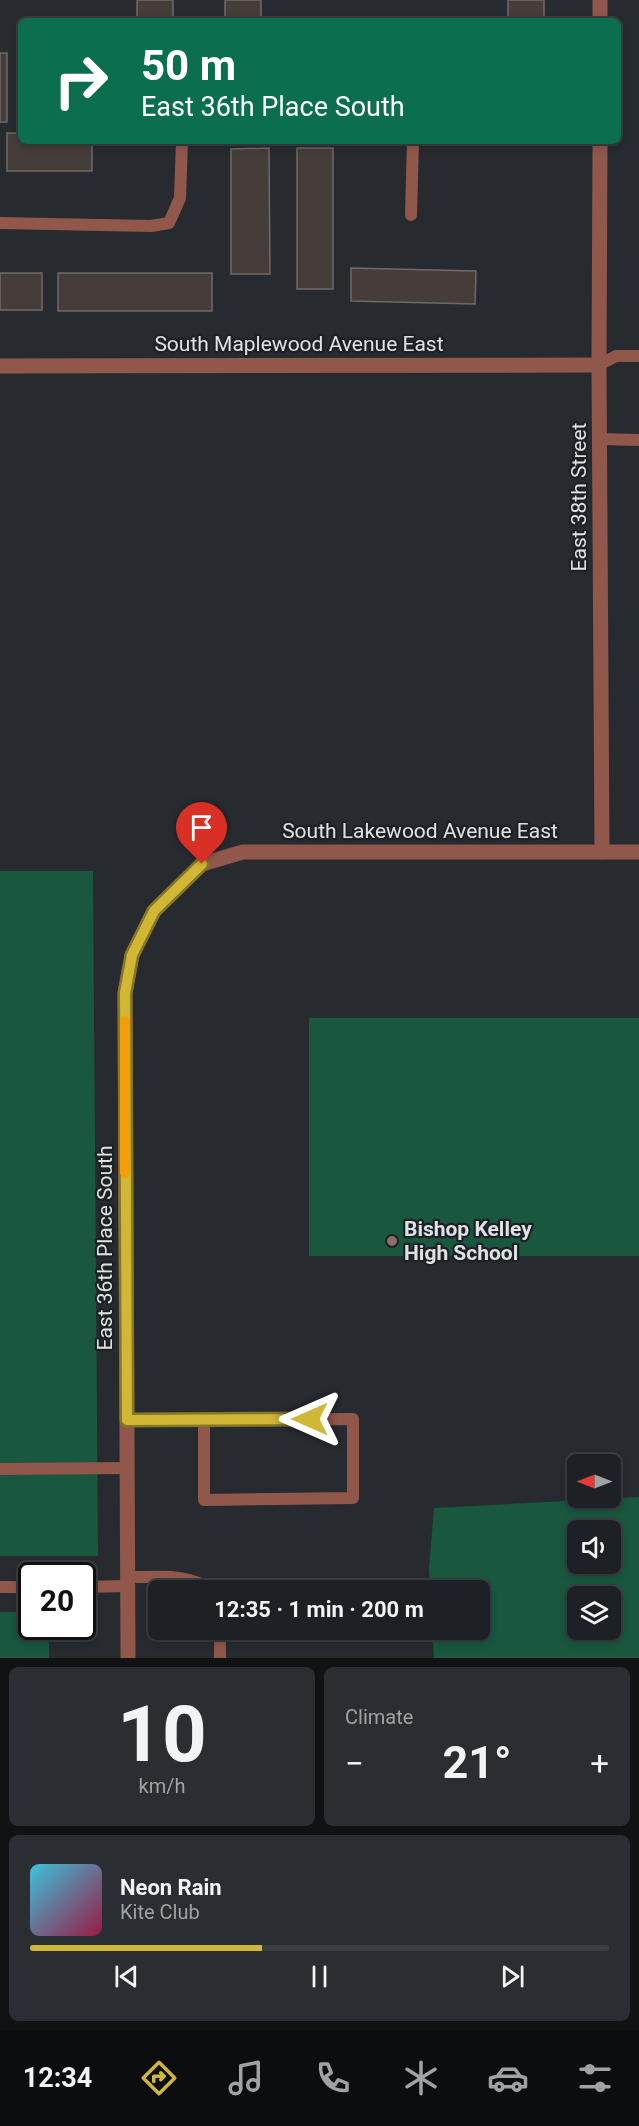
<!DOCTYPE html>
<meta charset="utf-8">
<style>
body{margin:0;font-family:Roboto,sans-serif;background:#2a2d31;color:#f1f3f6;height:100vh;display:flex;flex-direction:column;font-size:22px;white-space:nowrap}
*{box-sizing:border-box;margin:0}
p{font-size:20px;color:#a0a3a6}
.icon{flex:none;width:33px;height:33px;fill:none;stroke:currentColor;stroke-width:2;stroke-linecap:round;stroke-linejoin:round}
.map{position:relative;height:1658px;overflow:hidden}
.panel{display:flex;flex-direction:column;gap:9px;padding:9px;background:#101214;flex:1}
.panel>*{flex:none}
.top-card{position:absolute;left:18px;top:18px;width:603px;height:126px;border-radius:9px;box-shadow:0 3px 9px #0003,0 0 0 2px #3b3e41;background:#0b6e4f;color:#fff;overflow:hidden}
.needle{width:39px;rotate:270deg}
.tools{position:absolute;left:567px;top:1454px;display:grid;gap:12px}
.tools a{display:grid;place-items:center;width:54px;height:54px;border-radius:9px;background:#1d2024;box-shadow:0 3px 9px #0003,0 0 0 2px #3b3e41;font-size:30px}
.speed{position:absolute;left:18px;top:1562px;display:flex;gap:12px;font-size:30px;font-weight:700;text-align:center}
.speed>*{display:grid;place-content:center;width:78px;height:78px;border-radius:50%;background:#1d2024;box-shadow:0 3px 9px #0003,0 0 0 2px #3b3e41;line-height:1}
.speed .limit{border:3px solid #111;border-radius:9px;background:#fff;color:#111}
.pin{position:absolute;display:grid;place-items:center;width:51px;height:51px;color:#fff;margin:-62px -26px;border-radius:50% 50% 50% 0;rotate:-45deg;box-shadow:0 0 6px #0007}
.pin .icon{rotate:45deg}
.me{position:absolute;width:66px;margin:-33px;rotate:270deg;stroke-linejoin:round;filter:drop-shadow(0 0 4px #0008)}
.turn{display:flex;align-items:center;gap:21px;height:126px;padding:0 24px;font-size:27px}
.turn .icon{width:78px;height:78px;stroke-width:2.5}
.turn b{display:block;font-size:42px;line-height:51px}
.big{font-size:45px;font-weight:700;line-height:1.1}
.panel .card{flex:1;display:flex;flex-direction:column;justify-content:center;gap:9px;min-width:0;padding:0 21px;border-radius:9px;background:#2a2d31}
.panel .dial{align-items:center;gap:0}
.dial b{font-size:78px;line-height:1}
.song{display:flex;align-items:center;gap:18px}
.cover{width:72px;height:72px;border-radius:9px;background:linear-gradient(135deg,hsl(190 70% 55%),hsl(340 70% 35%))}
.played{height:6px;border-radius:3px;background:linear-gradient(90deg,#d0b736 40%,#3b3e41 40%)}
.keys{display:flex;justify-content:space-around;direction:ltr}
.heat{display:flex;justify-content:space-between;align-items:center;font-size:33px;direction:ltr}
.panel .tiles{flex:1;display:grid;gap:9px;grid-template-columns:1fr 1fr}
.card:last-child{grid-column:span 2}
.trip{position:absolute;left:148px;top:1580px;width:342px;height:60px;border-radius:9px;background:#1d2024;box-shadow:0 3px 9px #0003,0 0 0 2px #3b3e41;font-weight:700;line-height:60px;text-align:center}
.menu{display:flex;height:96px;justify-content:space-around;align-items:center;background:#0c0d0e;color:#a0a3a6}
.menu .icon{width:42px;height:42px}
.menu .selected{color:#d0b736}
.menu b{font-size:27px;color:#f1f3f6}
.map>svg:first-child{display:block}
.green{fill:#19573f;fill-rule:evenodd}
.building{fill:#443d3a;stroke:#706966;stroke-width:1.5}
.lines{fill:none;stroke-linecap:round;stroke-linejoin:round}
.lane{stroke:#91574b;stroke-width:12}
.street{stroke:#91574b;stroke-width:15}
.route-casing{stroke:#877723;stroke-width:15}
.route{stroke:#d0b736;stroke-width:10}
.slow{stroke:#f59e0b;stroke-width:10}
.education-dot{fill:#8d6e63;stroke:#1d2126;stroke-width:2}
.labels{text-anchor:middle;stroke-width:4.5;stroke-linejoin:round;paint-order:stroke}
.street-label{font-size:21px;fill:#dfe2e5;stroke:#1d2126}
.poi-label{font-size:21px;font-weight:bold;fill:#dfe2e5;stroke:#1d2126;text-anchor:start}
</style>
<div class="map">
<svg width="639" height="1658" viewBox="0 0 639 1658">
<rect width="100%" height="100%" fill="#272b30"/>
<g class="green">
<path d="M 0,871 L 93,871 L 98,1556 L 0,1556 Z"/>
<rect x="309" y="1018" width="330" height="238"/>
<path d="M 639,1497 L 639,1658 L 434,1658 L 432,1629 L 480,1629 L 480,1590 L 430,1590 L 429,1569 L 434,1508 ZM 578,1530 L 610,1530 L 610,1563 L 578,1563 ZM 578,1596 L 610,1596 L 610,1629 L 578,1629 Z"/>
<path d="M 0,1612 L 31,1612 L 32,1626 L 49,1626 L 49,1658 L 0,1658 Z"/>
</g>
<g class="building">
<rect x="137" y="0" width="36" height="21"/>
<rect x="225" y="0" width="36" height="21"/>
<rect x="508" y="0" width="36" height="21"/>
<path d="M 277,18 L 388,19 L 388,21 L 277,21 Z"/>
<rect x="0" y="53" width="7" height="69"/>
<path d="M 7,133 L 21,133 L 21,141 L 92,141 L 92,171 L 7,171 Z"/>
<path d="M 269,148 L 270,274 L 231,274 L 231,149 Z"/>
<rect x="297" y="148" width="36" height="141"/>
<path d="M 351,268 L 476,271 L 475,304 L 351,301 Z"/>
<rect x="0" y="273" width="42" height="37"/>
<rect x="58" y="273" width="154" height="38"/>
</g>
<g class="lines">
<g class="lane">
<path d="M 411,215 L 413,141"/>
<path d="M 0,223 L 151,226 L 169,223 L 180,198 L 182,141"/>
<path d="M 599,365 L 616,356 L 639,356"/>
<path d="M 600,439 L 639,440"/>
<path d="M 127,1420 L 353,1419 L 353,1498 L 204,1500 L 204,1420"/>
<path d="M 0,1469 L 127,1468"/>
<path d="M 127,1577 C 154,1578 189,1572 210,1590"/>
<path d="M 0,1587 L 32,1587"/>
<path d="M 82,1587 L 127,1586"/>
<path d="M 220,1629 L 220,1658"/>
</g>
<g class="street">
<path d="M 600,21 L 600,0"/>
<path d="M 600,141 L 599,365 L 602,852"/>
<path d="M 0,366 L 599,365"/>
<path d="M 128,1658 L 125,993 L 132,955 L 154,911 L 202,864 L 243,852 L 639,852"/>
</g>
</g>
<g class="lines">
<g class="route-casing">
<path id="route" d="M 202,864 L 154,911 L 132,955 L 125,993 L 127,1420 L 310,1419"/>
</g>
<use href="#route" class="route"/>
<path class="slow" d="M 125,1021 L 125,1173"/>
</g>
<circle class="education-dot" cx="392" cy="1241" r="6"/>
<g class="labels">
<g class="street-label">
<text x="299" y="351">South Maplewood Avenue East</text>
<text transform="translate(579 497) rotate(-90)" y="7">East 38th Street</text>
<text x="420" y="838">South Lakewood Avenue East</text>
<text transform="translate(105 1248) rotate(-90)" y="7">East 36th Place South</text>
</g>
<g class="poi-label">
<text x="404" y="1236">Bishop Kelley<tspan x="404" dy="24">High School</tspan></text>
</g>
</g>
</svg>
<div class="tools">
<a><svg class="needle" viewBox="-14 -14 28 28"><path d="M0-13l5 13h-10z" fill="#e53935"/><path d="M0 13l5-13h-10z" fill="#a0a3a6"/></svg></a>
<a><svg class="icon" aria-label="sound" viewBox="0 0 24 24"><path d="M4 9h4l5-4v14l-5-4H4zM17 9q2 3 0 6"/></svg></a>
<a><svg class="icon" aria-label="layers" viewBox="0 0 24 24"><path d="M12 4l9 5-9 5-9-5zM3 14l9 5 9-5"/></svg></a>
</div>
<div class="speed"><div class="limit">20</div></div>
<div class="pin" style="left:202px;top:864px;background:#d93025"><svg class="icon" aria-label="arrive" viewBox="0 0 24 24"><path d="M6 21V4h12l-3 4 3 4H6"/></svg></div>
<svg class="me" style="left:310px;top:1419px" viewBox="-20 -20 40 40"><path d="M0-17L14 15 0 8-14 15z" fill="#d0b736" stroke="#fff" stroke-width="4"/></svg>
<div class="trip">12:35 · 1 min · 200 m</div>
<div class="top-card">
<div class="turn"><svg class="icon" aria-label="right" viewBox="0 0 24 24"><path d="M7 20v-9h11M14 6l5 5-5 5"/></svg><div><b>50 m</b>East 36th Place South</div></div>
</div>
</div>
<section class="panel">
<div class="tiles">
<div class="card dial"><b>10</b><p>km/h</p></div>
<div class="card"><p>Climate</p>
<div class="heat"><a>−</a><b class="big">21°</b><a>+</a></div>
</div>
<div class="card">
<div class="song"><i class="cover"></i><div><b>Neon Rain</b><p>Kite Club</p></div></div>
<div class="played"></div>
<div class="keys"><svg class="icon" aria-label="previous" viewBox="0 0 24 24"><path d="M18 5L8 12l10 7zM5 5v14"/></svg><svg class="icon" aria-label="pause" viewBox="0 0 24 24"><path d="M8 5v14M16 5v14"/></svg><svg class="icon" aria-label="next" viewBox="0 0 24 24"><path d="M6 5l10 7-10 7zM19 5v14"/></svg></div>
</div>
</div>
</section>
<nav class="menu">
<b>12:34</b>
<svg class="icon selected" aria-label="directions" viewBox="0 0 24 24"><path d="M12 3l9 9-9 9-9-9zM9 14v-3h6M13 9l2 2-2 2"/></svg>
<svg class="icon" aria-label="music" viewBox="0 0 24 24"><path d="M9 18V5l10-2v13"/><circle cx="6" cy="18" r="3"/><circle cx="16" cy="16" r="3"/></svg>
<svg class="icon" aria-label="phone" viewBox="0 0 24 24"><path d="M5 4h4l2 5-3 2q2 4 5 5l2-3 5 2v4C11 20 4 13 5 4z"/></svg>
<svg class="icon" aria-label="climate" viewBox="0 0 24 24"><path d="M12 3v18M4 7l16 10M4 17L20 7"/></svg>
<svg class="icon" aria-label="car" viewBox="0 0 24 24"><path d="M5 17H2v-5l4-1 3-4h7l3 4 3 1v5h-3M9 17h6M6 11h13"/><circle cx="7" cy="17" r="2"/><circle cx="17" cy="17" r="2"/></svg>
<svg class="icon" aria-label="filters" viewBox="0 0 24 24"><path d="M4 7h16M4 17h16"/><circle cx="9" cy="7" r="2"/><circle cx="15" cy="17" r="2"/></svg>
</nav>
